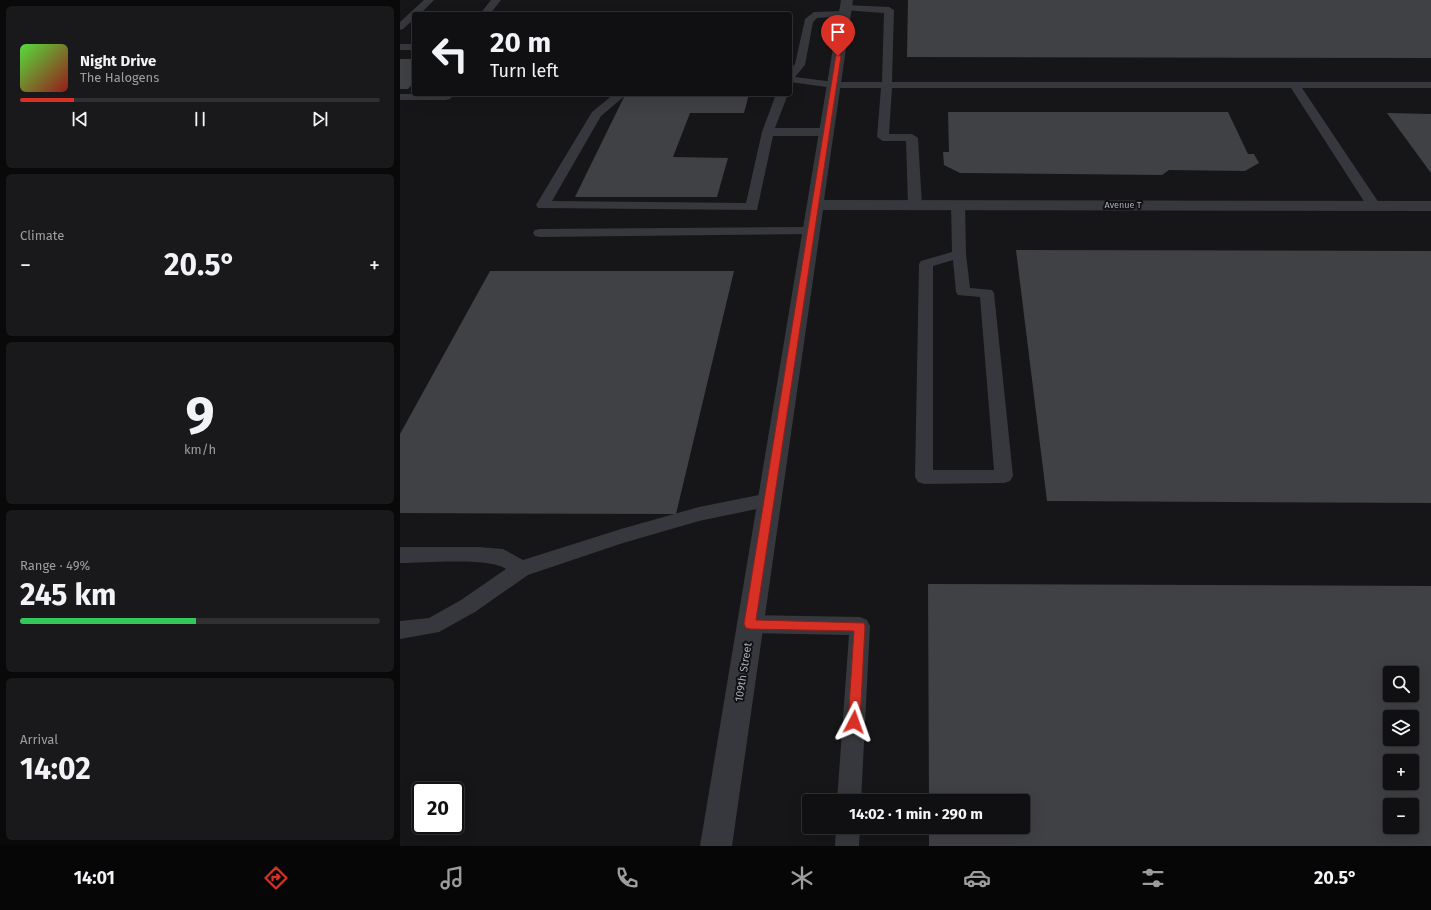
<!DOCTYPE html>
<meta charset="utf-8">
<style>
body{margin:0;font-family:"Fira Sans",sans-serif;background:#19191b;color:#f1f3f6;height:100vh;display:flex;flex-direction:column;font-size:15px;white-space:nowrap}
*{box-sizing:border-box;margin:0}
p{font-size:13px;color:#9c9d9f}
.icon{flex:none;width:22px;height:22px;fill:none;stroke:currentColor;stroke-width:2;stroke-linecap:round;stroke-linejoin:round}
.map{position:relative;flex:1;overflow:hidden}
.details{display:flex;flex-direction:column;gap:6px;padding:6px;background:#09090a;width:400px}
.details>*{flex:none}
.guide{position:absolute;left:12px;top:12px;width:380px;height:84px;border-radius:4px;box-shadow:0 4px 16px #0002,0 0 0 1px #303032;background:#101012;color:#f1f3f6;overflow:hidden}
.tools{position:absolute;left:983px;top:666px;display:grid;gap:8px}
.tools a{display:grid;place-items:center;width:36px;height:36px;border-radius:4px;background:#101012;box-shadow:0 4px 16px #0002,0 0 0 1px #303032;font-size:20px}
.speed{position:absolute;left:12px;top:782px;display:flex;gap:8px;font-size:20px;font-weight:700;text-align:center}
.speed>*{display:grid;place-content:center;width:52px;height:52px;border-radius:50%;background:#101012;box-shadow:0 4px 16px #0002,0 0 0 1px #303032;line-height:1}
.speed .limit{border:2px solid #111;border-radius:6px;background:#fff;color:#111}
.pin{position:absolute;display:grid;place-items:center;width:34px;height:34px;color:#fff;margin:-41px -17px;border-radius:50% 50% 50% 0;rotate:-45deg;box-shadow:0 0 4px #0007}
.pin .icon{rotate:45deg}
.me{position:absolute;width:44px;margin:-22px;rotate:4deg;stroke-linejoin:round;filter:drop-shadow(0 0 3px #0008)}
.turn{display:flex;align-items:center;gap:14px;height:84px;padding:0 12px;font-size:18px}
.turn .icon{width:52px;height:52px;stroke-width:2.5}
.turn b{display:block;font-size:28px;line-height:34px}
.big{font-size:30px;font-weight:700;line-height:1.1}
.details .card{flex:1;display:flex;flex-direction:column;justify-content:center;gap:6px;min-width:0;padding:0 14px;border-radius:6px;background:#19191b}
.details .dial{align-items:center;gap:0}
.dial b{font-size:52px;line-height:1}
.song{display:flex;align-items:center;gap:12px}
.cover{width:48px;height:48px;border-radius:6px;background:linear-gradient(135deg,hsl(110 70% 55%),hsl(0 70% 35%))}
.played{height:4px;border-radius:2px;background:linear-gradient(90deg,#d93025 15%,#303032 15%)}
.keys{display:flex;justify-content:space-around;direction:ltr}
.heat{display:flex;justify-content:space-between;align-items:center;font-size:22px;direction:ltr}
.charge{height:6px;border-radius:3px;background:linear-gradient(90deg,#34c759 49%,#303032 0)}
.trip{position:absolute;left:402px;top:794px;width:228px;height:40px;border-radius:4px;background:#101012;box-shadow:0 4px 16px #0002,0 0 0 1px #303032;font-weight:700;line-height:40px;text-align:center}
.tabs{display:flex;height:64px;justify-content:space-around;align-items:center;background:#060607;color:#9c9d9f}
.tabs .icon{width:28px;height:28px}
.tabs .selected{color:#d93025}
.tabs b{font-size:18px;color:#f1f3f6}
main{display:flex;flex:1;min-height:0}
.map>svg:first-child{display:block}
.building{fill:#404145;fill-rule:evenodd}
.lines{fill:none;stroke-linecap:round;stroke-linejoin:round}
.service{fill:#37383d;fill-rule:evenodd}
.minor{fill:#37383d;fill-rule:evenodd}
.route{fill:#d93025;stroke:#8d1f18}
.labels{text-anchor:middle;stroke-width:4;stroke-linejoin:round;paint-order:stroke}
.far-street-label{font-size:9px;fill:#a8adb8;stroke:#111113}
.street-label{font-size:11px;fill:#a8adb8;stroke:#111113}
</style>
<main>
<section class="details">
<div class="card">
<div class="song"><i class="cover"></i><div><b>Night Drive</b><p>The Halogens</p></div></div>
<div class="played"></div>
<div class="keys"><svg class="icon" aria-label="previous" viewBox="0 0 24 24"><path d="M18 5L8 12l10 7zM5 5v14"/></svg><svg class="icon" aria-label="pause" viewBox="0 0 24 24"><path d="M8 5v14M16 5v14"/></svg><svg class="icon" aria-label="next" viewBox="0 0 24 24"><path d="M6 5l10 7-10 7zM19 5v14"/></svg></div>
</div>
<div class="card"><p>Climate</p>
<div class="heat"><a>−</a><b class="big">20.5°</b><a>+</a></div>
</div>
<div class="card dial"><b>9</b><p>km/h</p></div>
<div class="card"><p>Range · 49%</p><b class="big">245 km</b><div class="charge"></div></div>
<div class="card"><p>Arrival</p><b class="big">14:02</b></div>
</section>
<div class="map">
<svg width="1031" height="846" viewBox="0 0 1031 846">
<rect width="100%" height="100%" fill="#161618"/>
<g class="building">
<path d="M 508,0 L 1031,0 L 1031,58 L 507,57 Z"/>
<path d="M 0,59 L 14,59 L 14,82 L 8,89 L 0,89 Z"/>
<path d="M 228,94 L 349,94 L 344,113 L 290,113 L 273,157 L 328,158 L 317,197 L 175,197 L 224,97 Z"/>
<path d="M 548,112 L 828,112 L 848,154 L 854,154 L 859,163 L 845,171 L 769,170 L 762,175 L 560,173 L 544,165 L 543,152 L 549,152 Z"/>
<path d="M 987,113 L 1031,114 L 1031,173 Z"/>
<path d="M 616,250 L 1031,251 L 1031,503 L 647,501 Z"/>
<path d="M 90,271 L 334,271 L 276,514 L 0,513 L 0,434 Z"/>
<path d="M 528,584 L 1031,586 L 1031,846 L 529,846 L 529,827 L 623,827 L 623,801 L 529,801 ZM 990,673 L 1012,673 L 1012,695 L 990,695 ZM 990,717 L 1012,717 L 1012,739 L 990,739 ZM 990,761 L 1012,761 L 1012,783 L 990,783 ZM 990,805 L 1012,805 L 1012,827 L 990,827 Z"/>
</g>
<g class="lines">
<g class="service">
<path d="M 24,0 L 34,0 L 20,14 L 14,14 L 14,19 L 3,29 L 0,30 L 0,22 Z"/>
<path d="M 91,0 L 101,0 L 90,14 L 80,14 Z"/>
<path d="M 446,5 L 489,7 L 494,10 L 492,82 L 1031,82 L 1031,88 L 902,88 L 981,206 L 974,210 L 967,206 L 891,88 L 492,88 L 489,134 L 512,134 L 518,138 L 522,205 L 515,209 L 508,205 L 506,141 L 483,141 L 477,137 L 481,88 L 434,88 L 390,82 L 390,70 L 395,64 L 405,19 L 414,12 L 445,11 L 450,14 L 448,16 L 417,18 L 413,22 L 405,65 L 395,77 L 434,82 L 482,82 L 484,13 L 443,10 L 443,6 Z"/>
<rect x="0" y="44" width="14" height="6"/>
<path d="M 0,94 L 54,94 L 50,99 L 46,100 L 0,100 Z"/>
<path d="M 214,94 L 227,94 L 201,116 L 152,201 L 346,203 L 362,132 L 376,94 L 388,94 L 375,128 L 426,128 L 432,132 L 426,136 L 373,136 L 357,210 L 138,208 L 136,205 L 192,112 Z"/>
<path d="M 558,201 L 565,205 L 566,254 L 570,288 L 592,290 L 594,293 L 613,476 L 610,481 L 604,483 L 524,484 L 518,482 L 515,477 L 519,264 L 521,261 L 552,252 L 551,205 ZM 553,260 L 556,292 L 558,295 L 580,297 L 594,470 L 533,470 L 533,266 Z"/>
<path d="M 411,227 L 416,228 L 418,231 L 416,234 L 140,237 L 135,236 L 133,233 L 135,230 L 140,229 Z"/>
<path d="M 369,493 L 376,495 L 378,500 L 376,505 L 299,521 L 223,543 L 128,575 L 75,612 L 39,632 L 0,639 L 0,621 L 29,618 L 61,600 L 106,569 C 89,557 24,563 0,563 L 0,547 L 78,547 L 103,549 L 123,560 L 221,529 L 299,507 Z"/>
<path d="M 350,615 L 460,617 L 467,620 L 470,626 L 461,801 L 437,801 L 449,635 L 350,633 L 343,630 L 340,624 L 343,618 Z"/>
<path d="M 436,827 L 460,827 L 459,846 L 435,846 Z"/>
</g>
<path class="minor" d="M 441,0 L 453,0 L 424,200 L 1031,201 L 1031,211 L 423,210 L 332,846 L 300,846 Z"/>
</g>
<path class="route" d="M 436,55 L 441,56 L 356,620 L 464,623 L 465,626 L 460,722 L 458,725 L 454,727 L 450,725 L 448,722 L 454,631 L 350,629 L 346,628 L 344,624 Z"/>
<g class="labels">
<g class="far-street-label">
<text x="723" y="208">Avenue T</text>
</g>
<g class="street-label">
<text transform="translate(343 672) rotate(-81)" y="4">109th Street</text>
</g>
</g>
</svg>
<div class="tools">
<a><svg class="icon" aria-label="search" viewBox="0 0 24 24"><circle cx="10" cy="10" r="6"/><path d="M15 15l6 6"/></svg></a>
<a><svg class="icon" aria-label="layers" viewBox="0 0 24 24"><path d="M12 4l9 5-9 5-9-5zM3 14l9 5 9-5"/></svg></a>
<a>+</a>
<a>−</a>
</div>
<div class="speed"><div class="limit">20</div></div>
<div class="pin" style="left:438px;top:56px;background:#d93025"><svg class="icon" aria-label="arrive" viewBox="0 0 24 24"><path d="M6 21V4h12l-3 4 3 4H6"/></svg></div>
<svg class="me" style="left:454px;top:722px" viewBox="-20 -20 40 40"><path d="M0-17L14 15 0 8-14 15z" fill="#d93025" stroke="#fff" stroke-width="4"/></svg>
<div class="trip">14:02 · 1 min · 290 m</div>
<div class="guide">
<div class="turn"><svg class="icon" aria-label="left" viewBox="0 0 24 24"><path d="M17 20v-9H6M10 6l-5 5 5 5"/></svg><div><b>20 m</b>Turn left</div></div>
</div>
</div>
</main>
<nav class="tabs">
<b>14:01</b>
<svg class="icon selected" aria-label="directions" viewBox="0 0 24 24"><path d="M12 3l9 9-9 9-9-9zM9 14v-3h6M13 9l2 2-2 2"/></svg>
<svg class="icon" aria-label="music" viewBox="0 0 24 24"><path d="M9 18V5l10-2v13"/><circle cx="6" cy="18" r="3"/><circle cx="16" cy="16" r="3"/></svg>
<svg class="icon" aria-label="phone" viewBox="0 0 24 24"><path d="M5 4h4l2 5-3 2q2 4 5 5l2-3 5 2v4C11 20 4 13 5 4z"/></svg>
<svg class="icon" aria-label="climate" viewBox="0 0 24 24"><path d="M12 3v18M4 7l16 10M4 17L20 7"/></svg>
<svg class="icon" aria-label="car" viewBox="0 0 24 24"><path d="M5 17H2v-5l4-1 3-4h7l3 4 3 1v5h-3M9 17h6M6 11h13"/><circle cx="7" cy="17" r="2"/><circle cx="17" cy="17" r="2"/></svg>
<svg class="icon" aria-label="filters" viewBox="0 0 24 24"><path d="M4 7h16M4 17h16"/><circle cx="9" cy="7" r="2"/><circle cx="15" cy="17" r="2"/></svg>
<b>20.5°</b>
</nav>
